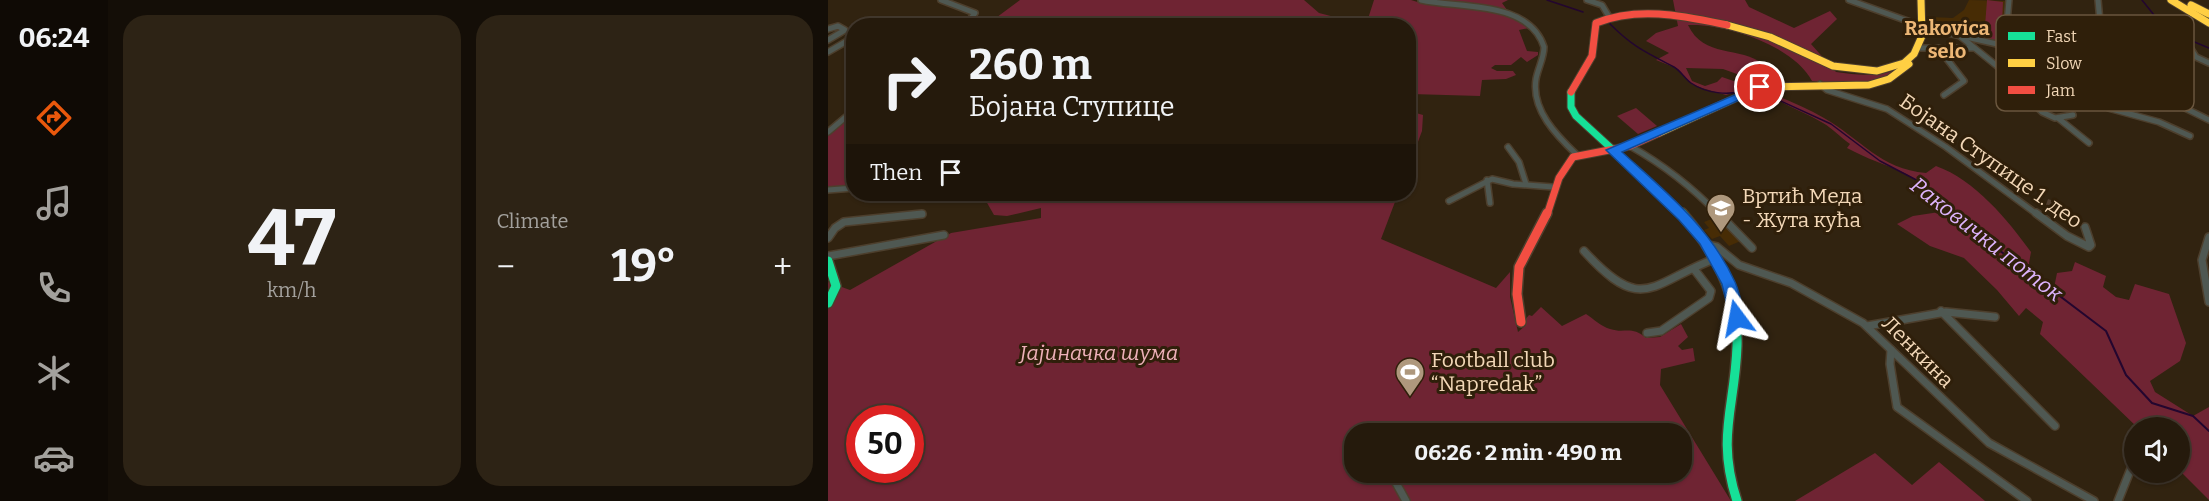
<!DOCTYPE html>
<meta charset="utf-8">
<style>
body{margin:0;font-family:Bitter,serif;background:#2d2315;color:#f1f3f6;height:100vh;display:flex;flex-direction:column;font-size:22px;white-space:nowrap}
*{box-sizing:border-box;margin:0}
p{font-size:20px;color:#a3a19d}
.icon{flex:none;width:33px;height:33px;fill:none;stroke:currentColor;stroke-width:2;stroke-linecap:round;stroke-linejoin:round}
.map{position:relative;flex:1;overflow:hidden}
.drawer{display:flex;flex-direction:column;gap:15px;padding:15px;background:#140e07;width:720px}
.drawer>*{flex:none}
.guide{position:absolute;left:18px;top:18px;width:570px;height:183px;border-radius:24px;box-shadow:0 2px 4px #0004,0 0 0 2px #42382d;background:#251a0c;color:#f1f3f6;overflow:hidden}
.buttons{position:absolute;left:1296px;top:417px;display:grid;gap:12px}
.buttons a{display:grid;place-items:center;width:66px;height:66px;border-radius:50%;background:#251a0c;box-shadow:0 2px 4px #0004,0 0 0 2px #42382d;font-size:30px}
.speed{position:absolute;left:18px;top:405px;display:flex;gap:12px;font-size:30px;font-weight:700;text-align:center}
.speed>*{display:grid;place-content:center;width:78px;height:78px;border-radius:50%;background:#251a0c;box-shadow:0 2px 4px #0004,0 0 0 2px #42382d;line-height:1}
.speed .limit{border:9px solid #d22;background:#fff;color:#111}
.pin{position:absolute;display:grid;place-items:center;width:51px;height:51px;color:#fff;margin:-26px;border:3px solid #fff;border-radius:50%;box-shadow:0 2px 6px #0007}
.me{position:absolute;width:66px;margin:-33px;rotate:347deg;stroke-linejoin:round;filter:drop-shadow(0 0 4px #0008)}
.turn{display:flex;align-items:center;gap:21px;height:126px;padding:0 24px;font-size:27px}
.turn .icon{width:78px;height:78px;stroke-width:2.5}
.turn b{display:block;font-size:42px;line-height:51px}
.then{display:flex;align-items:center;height:57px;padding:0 24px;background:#0003;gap:12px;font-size:22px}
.big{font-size:45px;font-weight:700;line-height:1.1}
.drawer .widget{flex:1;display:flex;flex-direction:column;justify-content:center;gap:9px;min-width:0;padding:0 21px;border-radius:24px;background:#2d2315}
.drawer .dial{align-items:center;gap:0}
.dial b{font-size:78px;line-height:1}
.heat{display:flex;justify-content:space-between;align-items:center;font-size:33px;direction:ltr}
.drawer .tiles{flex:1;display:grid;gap:15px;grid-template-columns:repeat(2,1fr)}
.trip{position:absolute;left:516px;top:423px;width:348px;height:60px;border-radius:24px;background:#251a0c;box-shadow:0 2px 4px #0004,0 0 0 2px #42382d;font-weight:700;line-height:60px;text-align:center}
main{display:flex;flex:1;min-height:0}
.tab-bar{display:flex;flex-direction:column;width:108px;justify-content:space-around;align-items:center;background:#0f0a05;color:#a3a19d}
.tab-bar .icon{width:42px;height:42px}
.tab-bar .on{color:#ea580c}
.tab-bar b{font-size:27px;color:#f1f3f6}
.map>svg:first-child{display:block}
.built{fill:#472c05}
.green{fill:#6f2433;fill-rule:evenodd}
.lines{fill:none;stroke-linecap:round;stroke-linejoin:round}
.stream-far1{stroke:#23062f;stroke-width:1.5}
.stream{stroke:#23062f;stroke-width:2}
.building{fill:#4f3c2c}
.street-far1-casing{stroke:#4d3f2d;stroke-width:8}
.street-casing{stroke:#4d3f2d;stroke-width:10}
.fast-far1-casing{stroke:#4d3f2d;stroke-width:9}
.fast-casing{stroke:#4d3f2d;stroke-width:12}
.slow-casing{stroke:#4d3f2d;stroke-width:9}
.jam-far1-casing{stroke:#4d3f2d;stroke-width:9}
.jam-casing{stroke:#4d3f2d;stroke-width:12}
.street-far1{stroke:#4f5852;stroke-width:5}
.street{stroke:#4f5852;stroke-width:7}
.fast-far1{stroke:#16e098;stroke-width:7}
.fast{stroke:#16e098;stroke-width:9}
.slow{stroke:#ffcf43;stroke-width:7}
.jam-far1{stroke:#f24e42;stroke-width:7}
.jam{stroke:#f24e42;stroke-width:9}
.route{fill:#1a73e8;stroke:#114b97;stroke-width:1.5}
.labels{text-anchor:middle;stroke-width:6;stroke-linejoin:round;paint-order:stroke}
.far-quarter-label{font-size:20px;font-weight:bold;fill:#edb776;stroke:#2f1f0a}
.street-label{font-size:21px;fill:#f2d7b7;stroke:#2f1f0a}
.poi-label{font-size:21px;fill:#f2d7b7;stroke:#2f1f0a;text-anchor:start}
.park-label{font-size:21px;font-style:italic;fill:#edb0b8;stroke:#2f1f0a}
.water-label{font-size:22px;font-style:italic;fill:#ddb3fc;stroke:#2f1f0a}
.key{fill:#2f1f0a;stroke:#6a563e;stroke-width:1.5}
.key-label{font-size:16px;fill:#f2d7b7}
</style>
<main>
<nav class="tab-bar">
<b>06:24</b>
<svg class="icon on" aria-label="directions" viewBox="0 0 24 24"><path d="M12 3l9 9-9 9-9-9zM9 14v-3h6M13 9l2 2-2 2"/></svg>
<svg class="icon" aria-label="music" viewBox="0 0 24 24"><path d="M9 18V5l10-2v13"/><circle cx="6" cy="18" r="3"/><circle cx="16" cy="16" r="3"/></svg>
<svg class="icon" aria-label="phone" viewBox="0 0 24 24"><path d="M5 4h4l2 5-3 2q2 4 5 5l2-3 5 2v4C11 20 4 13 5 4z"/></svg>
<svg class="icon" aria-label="climate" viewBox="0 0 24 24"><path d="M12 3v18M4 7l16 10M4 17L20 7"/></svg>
<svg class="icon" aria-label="car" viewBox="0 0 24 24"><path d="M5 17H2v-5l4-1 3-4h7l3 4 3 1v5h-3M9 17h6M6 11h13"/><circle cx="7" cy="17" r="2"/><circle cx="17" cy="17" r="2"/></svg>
</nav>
<section class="drawer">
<div class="tiles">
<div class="widget dial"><b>47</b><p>km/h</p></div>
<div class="widget"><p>Climate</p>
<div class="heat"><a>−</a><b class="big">19°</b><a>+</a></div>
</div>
</div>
</section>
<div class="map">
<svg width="1381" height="501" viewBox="0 0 1381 501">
<rect width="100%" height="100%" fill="#312310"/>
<g class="built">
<path d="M 1141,0 L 1177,1 L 1173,43 L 1105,29 L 1102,17 L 1125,18 L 1136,10 Z"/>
<path d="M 891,216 L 915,240 L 901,246 L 892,236 L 884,239 L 876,230 L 881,228 L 876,222 Z"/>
</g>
<g class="green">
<path d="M 192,0 L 476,0 L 491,13 L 538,25 L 546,0 L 583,0 L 596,4 L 613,0 L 680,0 L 674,3 L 682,14 L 701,28 L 691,30 L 699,51 L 710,52 L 710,55 L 699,62 L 693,57 L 683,65 L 667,65 L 663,68 L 669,71 L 685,71 L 688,75 L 678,79 L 654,80 L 652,96 L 583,94 L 581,99 L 580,26 L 157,26 Z"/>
<path d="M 845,0 L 917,0 L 921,7 L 966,28 L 1002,11 L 1009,19 L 983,44 L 1008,72 C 1029,75 1048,77 1068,70 C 1045,88 1012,84 984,81 C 966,46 898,23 860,25 C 876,59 911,45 937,65 L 931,82 L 895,69 L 858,68 L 864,81 L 877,86 L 889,82 L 894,77 L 923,87 L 898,95 L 874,88 L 864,84 L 848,68 L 828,60 L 841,53 L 818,41 L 828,33 L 850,26 Z"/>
<path d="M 1159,0 L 1175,2 L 1173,43 L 1156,39 Z"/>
<path d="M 940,92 C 959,100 979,108 996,118 C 1033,139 1052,169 1098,173 L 1108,166 C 1147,180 1179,219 1203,252 L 1201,263 L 1205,280 L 1226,288 L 1229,273 L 1244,271 L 1247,262 L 1278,276 L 1275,287 L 1288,297 L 1301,300 L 1307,284 L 1341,294 L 1358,343 L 1352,361 L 1322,381 L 1327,392 L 1365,416 L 1381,407 L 1381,500 L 1352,471 L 1352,428 L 1309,427 L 1212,334 L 1215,322 L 1198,308 L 1191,316 L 1169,290 L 1136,258 L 1102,246 L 1069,224 L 1085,216 L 1118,211 C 1093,169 1059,170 1019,148 L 1022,144 C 1012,137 1004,128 995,123 C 978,112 955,106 940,92 Z"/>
<path d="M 808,108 L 829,126 L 810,134 L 789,116 Z"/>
<path d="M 25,111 L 25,188 L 0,190 L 0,132 Z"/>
<path d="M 581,111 L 595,115 L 594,131 L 581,166 Z"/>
<path d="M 154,194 L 570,194 L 553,239 L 668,288 L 682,272 L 682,297 L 690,332 L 698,325 L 696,321 L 701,315 L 704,316 L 713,307 L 734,326 L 758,314 C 766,319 772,326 782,329 C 797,334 803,325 818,338 L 832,337 L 853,324 L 860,337 L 850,346 L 854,350 L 865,348 L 867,361 L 833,369 L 832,385 L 903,501 L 0,501 L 0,282 L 22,290 L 123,233 L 213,218 L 213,208 L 179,216 L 166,215 ZM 32,418 L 82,418 L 82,470 L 32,470 ZM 526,434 L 854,434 L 854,472 L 526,472 Z"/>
<path d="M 1047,453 L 1084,485 L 1111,462 L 1157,501 L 967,501 Z"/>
</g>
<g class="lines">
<g class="stream-far1">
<path d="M 719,0 L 755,12"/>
<path d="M 1314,0 L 1338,30 L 1381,48"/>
<path d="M 781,23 C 805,47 817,52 846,67 C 853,71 857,79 863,83 C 879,94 900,95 917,91"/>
<path d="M 931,91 L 1003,124 L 1052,161 L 1098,185 L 1123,215"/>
</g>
<path class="stream" d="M 1122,213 L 1278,331 L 1298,375 L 1324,403 L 1365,416 L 1381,431"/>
</g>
<path class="building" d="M 1220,199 L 1234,204 L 1235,214 L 1228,215 L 1218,205 Z"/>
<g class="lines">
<g class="street-far1-casing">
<g id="street-far1">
<path d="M 113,0 L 147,13 L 137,26"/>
<path d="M 593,0 C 632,9 701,0 716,47 C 716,58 710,68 708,79 C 703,110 729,136 749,155"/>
<path d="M 759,0 L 774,5 L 780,15"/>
<path d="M 1021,0 L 1102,29 L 1276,68 L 1381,120"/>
<path d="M 1270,0 L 1280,108 L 1331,122 L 1362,136"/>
<path d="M 0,29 L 10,26 L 17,30 L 0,40"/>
<path d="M 1337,35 L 1361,46 L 1368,57 L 1381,63"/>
<path d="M 1133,37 L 1190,83 L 1200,98 L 1214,112 L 1227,118 L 1245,115"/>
<path d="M 1177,46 L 1181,0"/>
<path d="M 1092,48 L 1146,48"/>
<path d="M 1112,50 L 1136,81 L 1116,95"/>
<path d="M 0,52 L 26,37"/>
<path d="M 992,84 L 999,90 L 1059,109 L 1118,147 L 1210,215"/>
<path d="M 1230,118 L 1261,143"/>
<path d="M 0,132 L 26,110"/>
<path d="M 802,146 C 836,165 864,187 891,215"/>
<path d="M 680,147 L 691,162 L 698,184"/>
<path d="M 659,180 L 662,203"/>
<path d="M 0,190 L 26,188"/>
<path d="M 621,201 L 664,179 L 685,184 L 725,187"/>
<path d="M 87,215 L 94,214"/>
</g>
</g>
<g class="street-casing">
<g id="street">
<path d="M 890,213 L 924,248"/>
<path d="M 1208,213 L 1239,236 L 1261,247 L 1263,245 L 1257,227"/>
<path d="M 1381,237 L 1374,260 L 1381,302"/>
<path d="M 0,238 L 7,228 L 16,222 L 94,214"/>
<path d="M 880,245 L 889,247 L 911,265 L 963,283 L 1035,323 L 1161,443 L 1266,501"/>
<path d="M 756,251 C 816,317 823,282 889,258"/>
<path d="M 0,256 L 116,235"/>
<path d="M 1113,311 L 1227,426"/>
<path d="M 1039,326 L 1118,312 L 1167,317"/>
<path d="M 819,333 L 833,331 L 881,298 L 883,291 L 866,269"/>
<path d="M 1063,350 L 1062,364 L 1069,407 L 1199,501"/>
<path d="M 562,472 L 578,501"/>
<path d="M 1290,501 L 1306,461"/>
</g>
</g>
<g class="fast-far1-casing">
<path id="fast-far1" d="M 743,92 L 743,107 L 748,116 L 856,215"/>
</g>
<g class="fast-casing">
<g id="fast">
<path d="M 854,213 C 887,251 911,295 909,346 C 907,408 888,436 909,501"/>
<path d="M 0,261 L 8,286 L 0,303"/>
</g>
</g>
<g class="slow-casing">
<g id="slow">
<path d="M 1343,0 L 1381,23"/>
<path d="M 1363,5 L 1381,14"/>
<path d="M 899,25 L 942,37 L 1005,66 L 1049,71 L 1076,63 L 1086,54 L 1094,36 L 1093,0"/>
<path d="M 831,133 L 932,87 L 1041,85 L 1061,79 L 1081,64"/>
</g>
</g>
<g class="jam-far1-casing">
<g id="jam-far1">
<path d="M 743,92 L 764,56 L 768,23 C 811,6 855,16 899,25"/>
<path d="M 719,215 L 731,178 L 745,157 L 802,146 L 831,133"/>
</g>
</g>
<g class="jam-casing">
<path id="jam" d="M 693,322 L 689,294 L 691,267 L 719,213"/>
</g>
<use href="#street-far1" class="street-far1"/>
<use href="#street" class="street"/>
<use href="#fast-far1" class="fast-far1"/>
<use href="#fast" class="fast"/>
<use href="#slow" class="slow"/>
<use href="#jam-far1" class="jam-far1"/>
<use href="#jam" class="jam"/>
</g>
<path class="route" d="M 932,84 L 938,87 L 936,89 L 794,152 C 837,191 882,227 907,282 C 912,293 914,306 917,318 L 909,324 L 902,318 L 894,284 L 872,244 L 851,220 L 778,150 Z"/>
<defs>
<g id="school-pin" transform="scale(1.5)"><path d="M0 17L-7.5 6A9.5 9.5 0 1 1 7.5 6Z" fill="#ae987d" stroke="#2f1f0a"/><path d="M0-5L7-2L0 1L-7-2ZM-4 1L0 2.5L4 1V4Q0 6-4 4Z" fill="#fff"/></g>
<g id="stadium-pin" transform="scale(1.5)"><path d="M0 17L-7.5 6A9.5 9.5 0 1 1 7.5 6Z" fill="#ae987d" stroke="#2f1f0a"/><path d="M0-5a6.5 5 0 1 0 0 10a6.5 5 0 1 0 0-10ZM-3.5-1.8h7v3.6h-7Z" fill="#fff"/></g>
</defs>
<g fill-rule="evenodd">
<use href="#school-pin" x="893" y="208"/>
<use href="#stadium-pin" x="582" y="372"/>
</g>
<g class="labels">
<g class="far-quarter-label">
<text x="1119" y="35">Rakovica<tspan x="1119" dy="23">selo</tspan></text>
</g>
<g class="street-label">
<text transform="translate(1163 161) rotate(35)" y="7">Бојана Ступице 1. део</text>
<text transform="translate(1090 352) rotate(45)" y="7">Ленкина</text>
</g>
<g class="poi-label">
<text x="914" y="203">Вртић Меда<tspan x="914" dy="24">- Жута кућа</tspan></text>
<text x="603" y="367">Football club<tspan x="603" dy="24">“Napredak”</tspan></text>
</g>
<g class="park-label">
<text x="271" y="360">Јајиначка шума</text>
</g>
<g class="water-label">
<text transform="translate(1159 239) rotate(38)" y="8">Раковички поток</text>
</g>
</g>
<rect x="1168" y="15" width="198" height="96" rx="9" class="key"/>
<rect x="1180" y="32" width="27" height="8" fill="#16e098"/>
<rect x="1180" y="59" width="27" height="8" fill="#ffcf43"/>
<rect x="1180" y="86" width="27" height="8" fill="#f24e42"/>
<g class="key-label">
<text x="1218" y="42">Fast</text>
<text x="1218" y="69">Slow</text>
<text x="1218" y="96">Jam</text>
</g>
</svg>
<div class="buttons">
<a><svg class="icon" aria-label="sound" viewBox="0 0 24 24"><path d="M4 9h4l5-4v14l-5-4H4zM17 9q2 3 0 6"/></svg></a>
</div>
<div class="speed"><div class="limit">50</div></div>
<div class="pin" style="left:932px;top:87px;background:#d93025"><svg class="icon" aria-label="arrive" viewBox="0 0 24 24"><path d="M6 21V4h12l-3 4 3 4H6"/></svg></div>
<svg class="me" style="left:909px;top:318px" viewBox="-20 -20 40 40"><path d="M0-17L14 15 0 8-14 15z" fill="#1a73e8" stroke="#fff" stroke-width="4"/></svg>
<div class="trip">06:26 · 2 min · 490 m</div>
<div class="guide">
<div class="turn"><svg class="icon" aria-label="right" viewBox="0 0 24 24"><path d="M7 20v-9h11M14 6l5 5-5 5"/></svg><div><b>260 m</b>Бојана Ступице</div></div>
<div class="then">Then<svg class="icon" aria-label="arrive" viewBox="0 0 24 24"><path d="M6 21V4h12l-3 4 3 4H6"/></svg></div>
</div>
</div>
</main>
